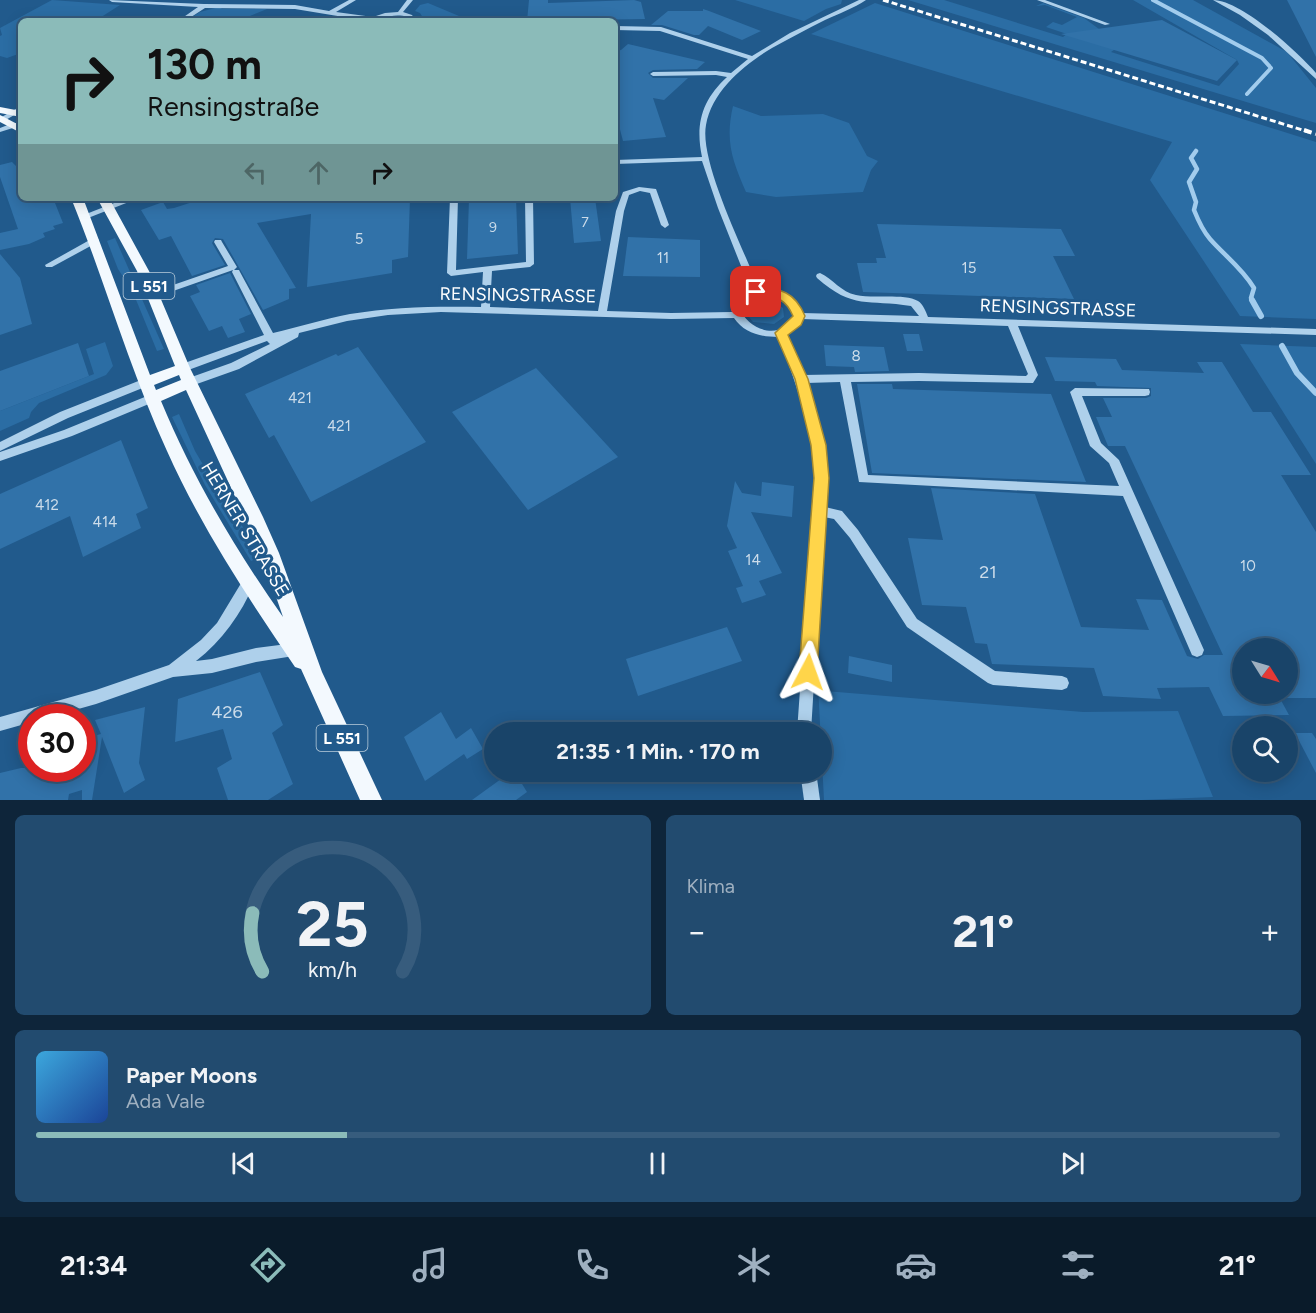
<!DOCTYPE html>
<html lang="de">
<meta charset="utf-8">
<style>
body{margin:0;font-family:Figtree,sans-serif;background:#224b6f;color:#f1f3f6;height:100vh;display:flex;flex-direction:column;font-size:22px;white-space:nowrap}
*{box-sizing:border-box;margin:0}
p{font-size:20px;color:#9fb0c0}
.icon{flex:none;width:33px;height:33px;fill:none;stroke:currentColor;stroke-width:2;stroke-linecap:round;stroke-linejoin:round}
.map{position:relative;height:800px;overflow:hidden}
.panel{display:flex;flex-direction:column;gap:15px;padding:15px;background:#0e253a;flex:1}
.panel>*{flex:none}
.guide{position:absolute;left:18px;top:18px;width:600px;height:183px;border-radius:9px;box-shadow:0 3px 15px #0003,0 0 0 2px #375c7d;background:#8bbbb9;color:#111;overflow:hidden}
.needle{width:39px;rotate:127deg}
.buttons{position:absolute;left:1232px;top:638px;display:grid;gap:12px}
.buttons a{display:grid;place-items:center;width:66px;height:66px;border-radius:50%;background:#194469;box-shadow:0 3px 15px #0003,0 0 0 2px #375c7d;font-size:30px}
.speed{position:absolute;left:18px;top:704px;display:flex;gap:12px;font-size:30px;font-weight:700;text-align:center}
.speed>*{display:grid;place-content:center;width:78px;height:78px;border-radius:50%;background:#194469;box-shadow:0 3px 15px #0003,0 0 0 2px #375c7d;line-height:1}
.speed .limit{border:9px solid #d22;background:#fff;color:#111}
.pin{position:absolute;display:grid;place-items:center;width:51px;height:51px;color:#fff;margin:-26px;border-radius:12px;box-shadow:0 3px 9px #0006}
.me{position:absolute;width:66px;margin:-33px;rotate:4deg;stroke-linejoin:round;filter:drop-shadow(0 0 4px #0008)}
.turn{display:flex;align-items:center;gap:21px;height:126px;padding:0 30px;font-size:27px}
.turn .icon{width:78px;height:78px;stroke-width:2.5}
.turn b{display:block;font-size:42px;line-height:51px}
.lanes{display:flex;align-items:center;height:57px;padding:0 30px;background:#0003;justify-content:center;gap:30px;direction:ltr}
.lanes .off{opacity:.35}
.big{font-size:45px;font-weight:700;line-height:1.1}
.panel .card{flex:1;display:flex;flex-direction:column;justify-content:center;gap:9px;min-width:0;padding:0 21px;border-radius:9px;background:#224b6f}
.panel .dial{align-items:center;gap:0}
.dial svg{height:156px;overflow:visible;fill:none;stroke:#375c7d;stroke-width:7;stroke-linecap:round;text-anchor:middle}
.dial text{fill:#f1f3f6;stroke:none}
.song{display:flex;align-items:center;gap:18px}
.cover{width:72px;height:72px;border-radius:9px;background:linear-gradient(135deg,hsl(200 70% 55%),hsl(220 70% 35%))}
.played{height:6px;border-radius:3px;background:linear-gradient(90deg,#8bbbb9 25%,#375c7d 25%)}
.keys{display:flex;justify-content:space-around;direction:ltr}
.heat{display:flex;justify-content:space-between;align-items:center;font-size:33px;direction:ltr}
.panel .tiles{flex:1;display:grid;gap:15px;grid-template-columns:1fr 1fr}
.card:last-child{grid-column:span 2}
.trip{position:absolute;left:484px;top:722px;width:348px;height:60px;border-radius:30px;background:#194469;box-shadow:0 3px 15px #0003,0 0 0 2px #375c7d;font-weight:700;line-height:60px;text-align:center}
.menu{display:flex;height:96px;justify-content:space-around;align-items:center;background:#0a1b2a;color:#9fb0c0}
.menu .icon{width:42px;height:42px}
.menu .on{color:#8bbbb9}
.menu b{font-size:27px;color:#f1f3f6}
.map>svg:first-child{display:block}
.green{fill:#2b6da4}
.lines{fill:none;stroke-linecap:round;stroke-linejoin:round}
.stream-far2{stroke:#a2cced;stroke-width:4}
.stream-far1{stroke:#a2cced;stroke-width:4.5}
.stream{stroke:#a2cced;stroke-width:6}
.building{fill:#3172a9}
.minor{fill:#aed0eb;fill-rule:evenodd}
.major{fill:#f3f9fe;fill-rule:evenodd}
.rail-far1{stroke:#fff;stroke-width:3;stroke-dasharray:6 3;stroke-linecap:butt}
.rail{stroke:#fff;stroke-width:4;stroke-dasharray:8 4;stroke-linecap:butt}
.route{fill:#ffd54a;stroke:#a68a30;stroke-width:1.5}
.labels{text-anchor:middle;stroke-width:6;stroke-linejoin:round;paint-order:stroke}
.far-number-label{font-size:14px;fill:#ccdcea}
.number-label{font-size:15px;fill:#ccdcea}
.shield{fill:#215a8c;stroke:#bccedc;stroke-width:1.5}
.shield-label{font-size:16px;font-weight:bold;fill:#fff}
.street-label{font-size:18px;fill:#fff;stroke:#215a8c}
.near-number-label{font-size:18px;fill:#ccdcea}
</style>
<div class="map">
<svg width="1316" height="800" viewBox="0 0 1316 800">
<rect width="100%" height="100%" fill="#215a8c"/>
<g class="green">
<path d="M 52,0 L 120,5 L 95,21 L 21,21 L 21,53 L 7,58 L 0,56 L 0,36 L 2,35 L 0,28 Z"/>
<path d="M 735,0 L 842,0 L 841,4 L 826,9 L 804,21 Z"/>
<path d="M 908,0 L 944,0 L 1063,37 L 1067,34 L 1046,27 L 1053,22 L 1062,25 L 1077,17 L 1045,5 L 1036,6 L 1043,3 L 1084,18 L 1099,29 L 1134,36 L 1111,52 L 1219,86 L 1239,64 L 1237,60 L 1133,0 L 1193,0 L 1287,52 L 1316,88 L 1316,123 Z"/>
<path d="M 428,3 L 459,16 L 480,21 L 425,21 L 420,13 L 415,11 L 420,5 Z"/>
<path d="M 875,3 L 1316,142 L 1316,319 L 1240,316 L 1150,180 L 1172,142 L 811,34 Z"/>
<path d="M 219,7 L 222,9 L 267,9 L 245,18 L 247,19 L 244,21 L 193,21 L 189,19 L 200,12 Z"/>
<path d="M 733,106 L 761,116 L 823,114 L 849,123 L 867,156 L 878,161 L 871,170 L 863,192 L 776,197 L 746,192 C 732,160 725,141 733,106 Z"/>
<path d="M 115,238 L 164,349 L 157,351 L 132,290 L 118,269 L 107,241 Z"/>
<path d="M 759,299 L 773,301 L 783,308 L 784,317 L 774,324 L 753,322 L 746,313 C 746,304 751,301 759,299 Z"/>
<path d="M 105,342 L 113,366 L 106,375 L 39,403 L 31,412 L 29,418 L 0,431 L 0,411 L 94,374 L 86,349 Z"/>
<path d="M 1240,344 L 1316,347 L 1316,464 Z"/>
<path d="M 179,414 L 195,451 L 218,490 L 233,507 L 258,558 L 251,561 L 205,485 L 172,417 Z"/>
<path d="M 818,686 L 825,691 L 1083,712 L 1178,711 L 1213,797 L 1142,800 L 824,800 Z"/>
</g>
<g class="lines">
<path class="stream-far2" d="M 1153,0 L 1262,58 L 1271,68 L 1247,94"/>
<path class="stream-far1" d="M 1196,151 L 1191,158 L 1197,169 L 1189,182 L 1196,202 L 1194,210 C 1198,220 1203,231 1210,239 C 1225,256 1242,268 1254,288 L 1251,298 L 1253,301"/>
<g class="stream">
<path d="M 1252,300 L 1261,316"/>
<path d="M 1282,346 L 1297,373 L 1316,393"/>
</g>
</g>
<g class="building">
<path d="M 529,0 L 548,0 L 548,3 L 634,0 L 641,2 L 645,19 L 527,21 Z"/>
<path d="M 1287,0 L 1316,0 L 1316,57 Z"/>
<path d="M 703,9 L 709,11 L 761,31 L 742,40 L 708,26 L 699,35 L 694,35 L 662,25 L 651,25 L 668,11 L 703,11 Z"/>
<path d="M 1162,20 L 1237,60 L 1217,81 L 1061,34 Z"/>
<path d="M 628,44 L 705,62 L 697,69 L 653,70 L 648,73 L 653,78 L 688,78 L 664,100 L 653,98 L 666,137 L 623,141 L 615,110 L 615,51 L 621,50 Z"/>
<path d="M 12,162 L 21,171 L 21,198 L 53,198 L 63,223 L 53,226 L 55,229 L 43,233 L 45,237 L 29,244 L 0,250 L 0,233 L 18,229 L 0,177 L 0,165 Z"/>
<path d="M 205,198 L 410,198 L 408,257 L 392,260 L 392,273 L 307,287 L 311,214 L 257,223 L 296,288 L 289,289 L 289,299 L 263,310 L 223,239 L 215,238 L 212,243 L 225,265 L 192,276 L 171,236 L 159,240 L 141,210 L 163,202 L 167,209 L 174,208 Z"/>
<path d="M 487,198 L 516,198 L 518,254 L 467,259 L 469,199 Z"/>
<path d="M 570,198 L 595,198 L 601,241 L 574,243 Z"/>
<path d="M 877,224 L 1061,229 L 1075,256 L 1053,256 L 1074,299 L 863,292 L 857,263 L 877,263 L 876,258 L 886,258 Z"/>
<path d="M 628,237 L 700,240 L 700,277 L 623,276 Z"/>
<path d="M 0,254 L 20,278 L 32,324 L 0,335 Z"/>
<path d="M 230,273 L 251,314 L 239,319 L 245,332 L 228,338 L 222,326 L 209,331 L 190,296 L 200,292 L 196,285 Z"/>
<path d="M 903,334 L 919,334 L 923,351 L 907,351 Z"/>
<path d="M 78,343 L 89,376 L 0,411 L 0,371 Z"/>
<path d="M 824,345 L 884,347 L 889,371 L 855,372 L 854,367 L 826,366 Z"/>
<path d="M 358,347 L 426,442 L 311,502 L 274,435 L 269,438 L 245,394 L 336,354 L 338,356 Z"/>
<path d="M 1045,357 L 1116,359 L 1122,370 L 1204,373 L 1197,362 L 1222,362 L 1253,412 L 1271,412 L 1311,475 L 1281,475 L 1316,532 L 1316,698 L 1287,698 L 1287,648 L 1242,648 L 1242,693 L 1277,693 L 1289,715 L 1223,716 L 1209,687 L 1157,688 L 1161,699 L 1103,696 L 1094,668 L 992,664 L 987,644 L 975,643 L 966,607 L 922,605 L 908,538 L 943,540 L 931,488 L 1035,494 L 1081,627 L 1149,630 L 1136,599 L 1162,600 L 1187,656 L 1198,659 L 1204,655 L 1223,655 L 1125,446 L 1108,446 L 1096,417 L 1112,417 L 1103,398 L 1146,398 L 1151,396 L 1151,388 L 1097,386 L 1095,382 L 1055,381 Z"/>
<path d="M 536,368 L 618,457 L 528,510 L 452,412 Z"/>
<path d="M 857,384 L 892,384 L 893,389 L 1051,394 L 1086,482 L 872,473 Z"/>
<path d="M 121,440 L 148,508 L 136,514 L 141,528 L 83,557 L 70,516 L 0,549 L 0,494 Z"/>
<path d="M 735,481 L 742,493 L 761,496 L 762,482 L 794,486 L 792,517 L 751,512 L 782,573 L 759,581 L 766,595 L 742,603 L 736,588 L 743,586 L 728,551 L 737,548 L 727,526 Z"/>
<path d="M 727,627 L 742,661 L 638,696 L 626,659 Z"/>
<path d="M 849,656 L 892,665 L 892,682 L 848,673 Z"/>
<path d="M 260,672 L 283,725 L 272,733 L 293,784 L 268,800 L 228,800 L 217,768 L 232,759 L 223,729 L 175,742 L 178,699 Z"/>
<path d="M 145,707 L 139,763 L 145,780 L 124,793 L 102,737 L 92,800 L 82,800 L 82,790 L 69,794 L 68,800 L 0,800 L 0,773 L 21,768 L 82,768 L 82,739 L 101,734 L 95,720 Z"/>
<path d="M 441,712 L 456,739 L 471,728 L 483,749 L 467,759 L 464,754 L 425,781 L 404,737 Z"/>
<path d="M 1295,733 L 1312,733 L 1316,739 L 1316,773 Z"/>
<path d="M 512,771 L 514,771 L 527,792 L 516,800 L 472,800 Z"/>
</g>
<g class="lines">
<g class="minor">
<path d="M 109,0 L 204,4 L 295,5 L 329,11 L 349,0 L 356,0 L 336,12 L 373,17 L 385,13 L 398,12 L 407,0 L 413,0 L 403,12 L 412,15 L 416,21 L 410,21 L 408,17 C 390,12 384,21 368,21 L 295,9 L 205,8 L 185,21 L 178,21 L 198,7 L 112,2 Z"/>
<path d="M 859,0 L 866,0 C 854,8 838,14 825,20 C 807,29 790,38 772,48 C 744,65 712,91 706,125 C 699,162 745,252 759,289 C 779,290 793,295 802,313 L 919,316 L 911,306 C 868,299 853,310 817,278 L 816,276 L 817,274 L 820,273 C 833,279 841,292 856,295 C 872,299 904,293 918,301 C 923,304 926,312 928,317 L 1316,329 L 1316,335 L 1018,326 L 1038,375 L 1033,383 L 919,381 L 851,382 L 868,475 L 1119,486 L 1109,463 L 1090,446 L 1070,392 L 1075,388 L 1149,389 L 1150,392 L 1149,395 L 1145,396 L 1082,396 L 1101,443 L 1119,460 L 1204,650 L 1202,655 L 1197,657 L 1192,655 L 1123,496 L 859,482 L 840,382 L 806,383 C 821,424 828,463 825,507 L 842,511 L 858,530 L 917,619 L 995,671 L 1062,676 L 1067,678 L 1069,683 L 1067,688 L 1062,690 L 993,685 L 988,683 L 907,627 L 850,538 L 834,519 L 824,517 L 811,732 L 797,732 L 815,478 C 811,428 797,383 778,337 C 761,337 744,333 734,318 L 671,319 L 441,312 L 388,315 L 347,321 L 299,333 L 298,337 L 239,369 L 194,385 L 186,385 L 185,382 L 186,379 L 231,363 L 270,344 L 267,341 L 183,372 L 178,368 L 179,365 L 264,335 L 232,272 L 233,270 L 156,297 L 150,297 L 148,295 L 150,293 L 228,266 L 214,242 L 215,240 L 221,240 L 222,242 L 237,267 L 234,270 L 239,270 L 240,272 L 273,333 C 298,327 324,319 350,314 C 393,307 437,306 481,307 L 483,272 L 451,276 L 447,273 L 450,198 L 458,198 L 456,270 L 526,262 L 525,198 L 533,198 L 534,264 L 530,267 L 492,271 L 490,307 L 598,311 L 616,211 L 623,192 L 639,187 L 656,189 L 669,225 L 665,228 L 661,225 L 650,193 L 640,191 L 629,195 L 624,211 L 607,311 L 671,313 L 732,312 L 731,309 L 737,298 L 751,291 L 718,208 L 702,161 L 615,164 L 615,160 L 702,157 C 695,124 702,100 727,77 L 716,75 L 653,76 L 650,74 L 653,72 L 716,71 L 731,73 L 748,59 L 660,31 L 615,30 L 615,26 L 661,27 L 752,56 L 790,33 ZM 757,295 C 774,295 786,300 794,316 C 791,319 788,325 785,327 C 768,337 746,325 740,309 L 744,302 ZM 802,319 L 1008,326 L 1028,374 L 1026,376 L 919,373 L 803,375 L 786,334 L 793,331 Z"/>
<path d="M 1037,0 L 1045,0 L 1110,24 L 1105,25 Z"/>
<path d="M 1213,0 C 1241,0 1298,52 1316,73 L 1316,79 L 1268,35 L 1240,15 Z"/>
<path d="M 21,106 L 21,111 L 4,121 L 0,122 L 0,118 Z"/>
<path d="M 13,123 L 16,123 L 16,127 L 0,132 L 0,128 Z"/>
<path d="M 127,198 L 139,198 L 88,218 L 85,218 L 81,216 Z"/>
<path d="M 95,237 L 99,240 L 98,242 L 52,267 L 46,267 L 45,265 Z"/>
<path d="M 146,378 L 151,382 L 150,385 L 68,418 L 0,451 L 0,442 L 60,412 Z"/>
<path d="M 152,394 L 157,398 L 156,401 L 72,436 L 0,461 L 0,452 L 64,430 Z"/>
<path d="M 248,578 L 253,580 L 254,584 C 241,614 222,641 196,661 L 212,659 L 256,648 L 295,643 L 300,645 L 302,650 L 300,655 L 256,662 L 212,673 L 173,677 L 96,704 L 50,717 L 32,717 L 32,722 L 0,731 L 0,717 L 96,690 L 169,665 L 201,640 L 217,623 L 243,580 Z"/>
<path d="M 800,771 L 816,771 L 820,800 L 804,800 Z"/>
</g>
<g class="major">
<path d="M 0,107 L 21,111 L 21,117 L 0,113 Z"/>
<path d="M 0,115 L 21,126 L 21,133 L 0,122 Z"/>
<path d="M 71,198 L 83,198 L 150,375 L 175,366 L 137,271 L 97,198 L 109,198 L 149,271 L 190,368 L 263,517 L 279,553 L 322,672 L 382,800 L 360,800 L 301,669 L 295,667 C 248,598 201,527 167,451 C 129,368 105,281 71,198 ZM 179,375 L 181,380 L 156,390 L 154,385 ZM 186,390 L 261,553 L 283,617 C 235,549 193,478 161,401 Z"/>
</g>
<path class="rail-far1" d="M 883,0 L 1309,132"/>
<path class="rail" d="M 1304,130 L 1316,134"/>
</g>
<path class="route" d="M 756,288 C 781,288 795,292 805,316 L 801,325 L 788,335 L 808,379 L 826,445 L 829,478 L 817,672 L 815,678 L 808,681 L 802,678 L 799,672 L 814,478 L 811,445 L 795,379 L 775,333 L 793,316 C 783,293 772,299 751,294 L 751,289 Z"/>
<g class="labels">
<g class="far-number-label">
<text x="585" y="227">7</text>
<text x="493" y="232">9</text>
</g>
<g class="number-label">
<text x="359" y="244">5</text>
<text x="663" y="263">11</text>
<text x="969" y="273">15</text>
<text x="856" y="361">8</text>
<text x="300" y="403">421</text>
<text x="339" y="431">421</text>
<text x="47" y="510">412</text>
<text x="105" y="527">414</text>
<text x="753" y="565">14</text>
<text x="1248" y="571">10</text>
</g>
<g class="shield">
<rect x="123.5" y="273" width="51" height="26" rx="4.5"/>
<rect x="316.5" y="725" width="51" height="26" rx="4.5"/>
</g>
<g class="shield-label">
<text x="149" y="292">L 551</text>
<text x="342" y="744">L 551</text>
</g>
<g class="street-label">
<text transform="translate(518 295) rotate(1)" y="6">RENSINGSTRASSE</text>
<text transform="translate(1058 308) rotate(2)" y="6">RENSINGSTRASSE</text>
<text transform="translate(245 529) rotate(59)" y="6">HERNER STRASSE</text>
</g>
<g class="near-number-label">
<text x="988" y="578">21</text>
<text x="227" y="718">426</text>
</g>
</g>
</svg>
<div class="buttons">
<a><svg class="needle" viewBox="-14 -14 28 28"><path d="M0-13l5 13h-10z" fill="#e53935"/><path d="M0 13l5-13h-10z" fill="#9fb0c0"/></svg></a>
<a><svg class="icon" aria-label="search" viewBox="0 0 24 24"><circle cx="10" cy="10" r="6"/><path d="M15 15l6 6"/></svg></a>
</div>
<div class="speed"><div class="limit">30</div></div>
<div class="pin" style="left:756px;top:292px;background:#d93025"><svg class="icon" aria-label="arrive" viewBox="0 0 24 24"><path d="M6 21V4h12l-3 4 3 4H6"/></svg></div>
<svg class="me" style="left:808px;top:672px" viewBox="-20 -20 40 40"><path d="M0-17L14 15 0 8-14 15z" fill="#ffd54a" stroke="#fff" stroke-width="4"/></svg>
<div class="trip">21:35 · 1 Min. · 170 m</div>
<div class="guide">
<div class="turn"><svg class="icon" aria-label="right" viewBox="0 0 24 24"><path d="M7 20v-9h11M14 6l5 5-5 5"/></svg><div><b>130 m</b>Rensingstraße</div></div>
<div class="lanes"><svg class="icon off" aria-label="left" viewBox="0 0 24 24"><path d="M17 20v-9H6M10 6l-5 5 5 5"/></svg><svg class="icon off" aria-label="ahead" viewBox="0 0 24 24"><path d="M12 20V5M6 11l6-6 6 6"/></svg><svg class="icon" aria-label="right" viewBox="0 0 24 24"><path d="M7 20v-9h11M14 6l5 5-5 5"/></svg></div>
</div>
</div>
<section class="panel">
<div class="tiles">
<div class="card dial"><svg viewBox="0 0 100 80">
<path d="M14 69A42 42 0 1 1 86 69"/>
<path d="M14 69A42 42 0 0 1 9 39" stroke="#8bbbb9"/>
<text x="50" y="56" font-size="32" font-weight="700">25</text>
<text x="50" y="72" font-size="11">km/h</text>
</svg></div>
<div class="card"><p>Klima</p>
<div class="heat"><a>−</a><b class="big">21°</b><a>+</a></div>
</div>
<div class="card">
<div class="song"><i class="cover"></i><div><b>Paper Moons</b><p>Ada Vale</p></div></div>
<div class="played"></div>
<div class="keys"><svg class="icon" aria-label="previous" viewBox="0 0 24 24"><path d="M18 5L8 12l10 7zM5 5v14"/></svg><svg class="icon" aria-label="pause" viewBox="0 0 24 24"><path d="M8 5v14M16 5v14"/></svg><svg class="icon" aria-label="next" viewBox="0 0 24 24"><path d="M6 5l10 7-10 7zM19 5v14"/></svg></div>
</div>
</div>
</section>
<nav class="menu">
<b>21:34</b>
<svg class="icon on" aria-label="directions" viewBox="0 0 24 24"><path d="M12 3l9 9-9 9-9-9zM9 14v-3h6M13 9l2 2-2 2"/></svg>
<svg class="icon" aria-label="music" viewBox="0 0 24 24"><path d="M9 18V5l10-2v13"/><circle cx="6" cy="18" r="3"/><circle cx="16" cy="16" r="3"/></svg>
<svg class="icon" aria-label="phone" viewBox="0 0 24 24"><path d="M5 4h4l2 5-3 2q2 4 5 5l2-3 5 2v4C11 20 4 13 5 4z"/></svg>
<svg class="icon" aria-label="climate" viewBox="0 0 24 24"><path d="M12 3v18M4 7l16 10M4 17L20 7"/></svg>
<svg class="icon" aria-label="car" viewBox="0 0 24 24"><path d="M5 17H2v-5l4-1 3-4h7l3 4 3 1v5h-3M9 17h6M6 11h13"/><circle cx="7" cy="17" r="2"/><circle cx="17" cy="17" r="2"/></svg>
<svg class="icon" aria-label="filters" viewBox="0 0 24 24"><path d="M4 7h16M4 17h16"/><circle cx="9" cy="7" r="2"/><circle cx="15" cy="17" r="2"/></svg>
<b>21°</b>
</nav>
